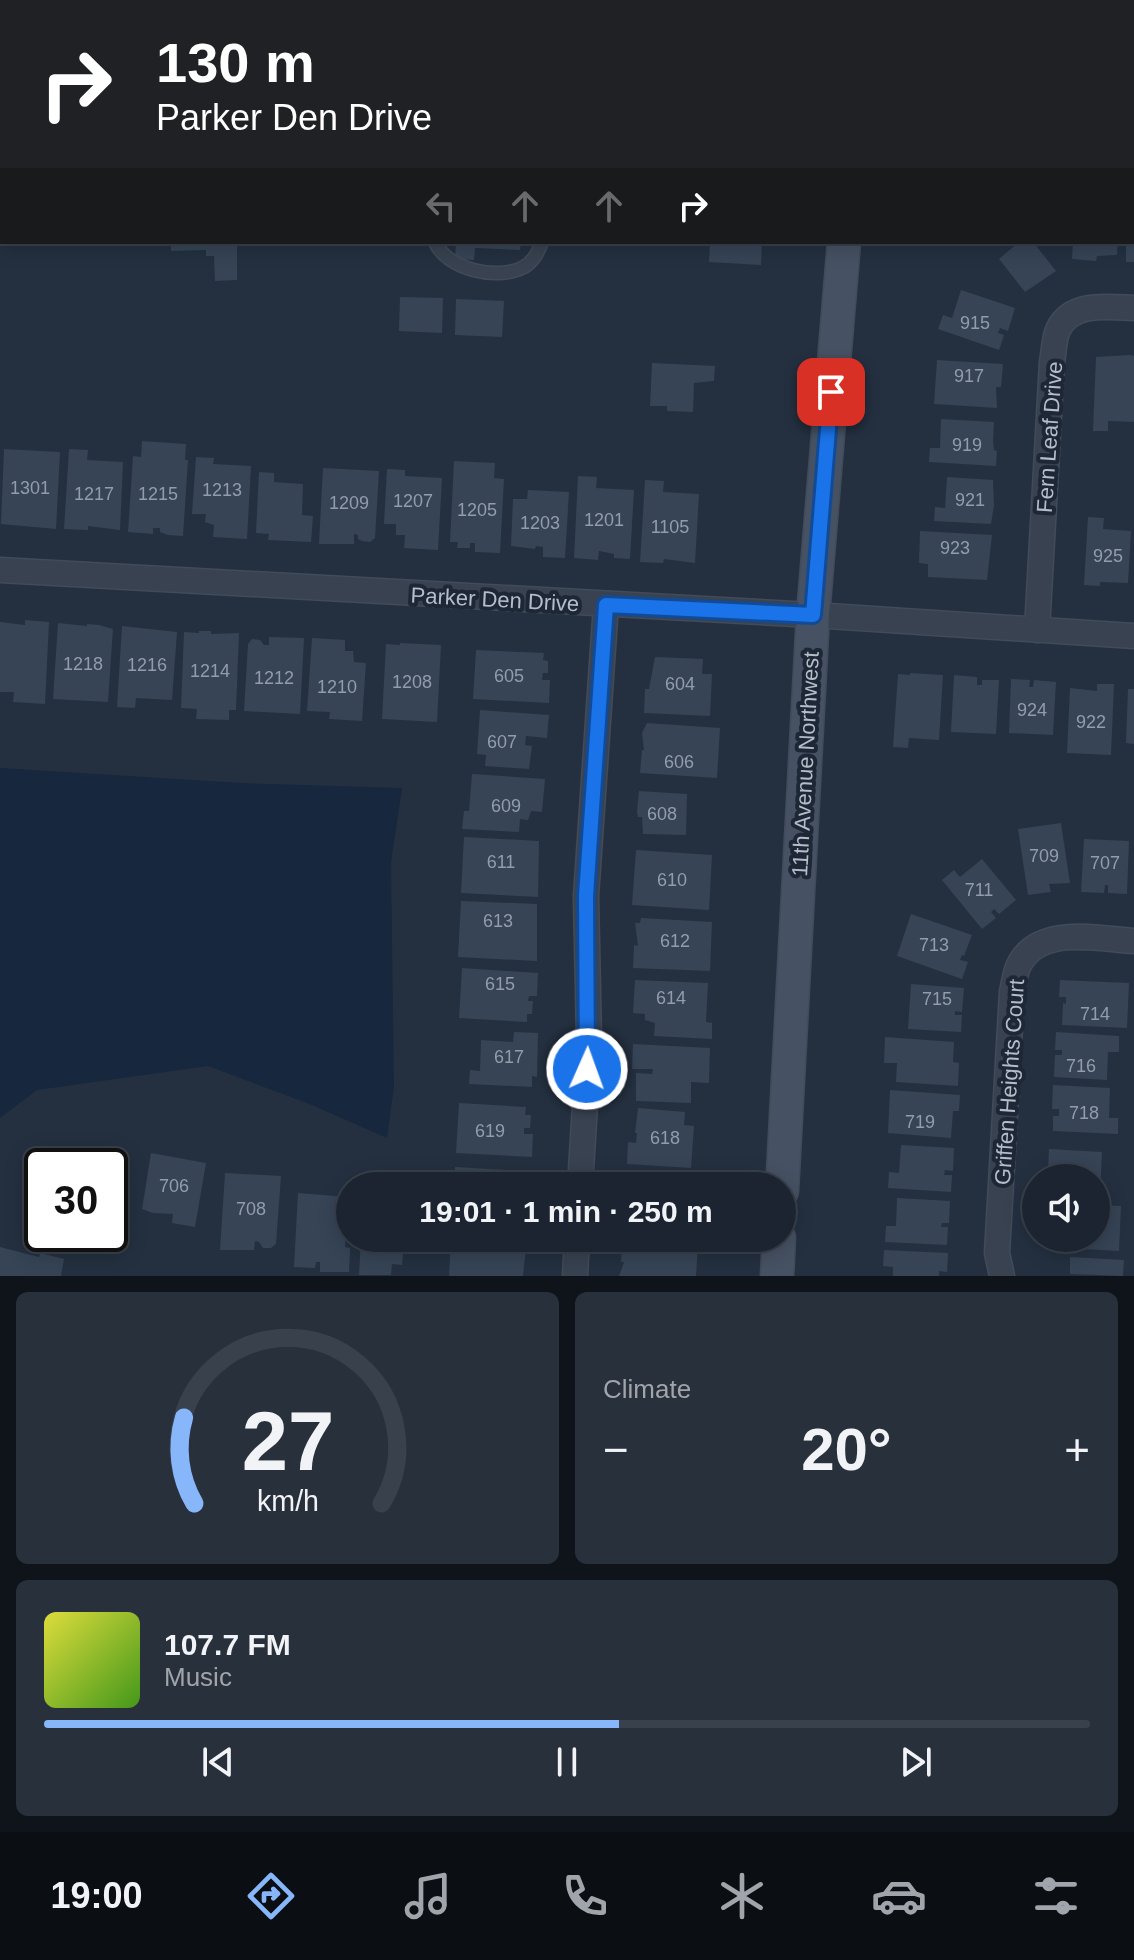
<!DOCTYPE html>
<meta charset="utf-8">
<style>
body{margin:0;font-family:Helvetica,sans-serif;background:#28303c;color:#f1f3f6;height:100vh;display:flex;flex-direction:column;font-size:30px;white-space:nowrap}
*{box-sizing:border-box;margin:0}
p{font-size:26px;color:#a0a4ab}
.icon{flex:none;width:44px;height:44px;fill:none;stroke:currentColor;stroke-width:2;stroke-linecap:round;stroke-linejoin:round}
.map{position:relative;height:1276px;overflow:hidden}
.details{display:flex;flex-direction:column;gap:16px;padding:16px;background:#0f141a;flex:1}
.details>*{flex:none}
.top-card{position:absolute;left:0px;top:0px;width:1134px;height:244px;box-shadow:0 4px 20px #0003,0 0 0 2px #39414c;background:#202124;color:#fff;overflow:hidden}
.fabs{position:absolute;left:1022px;top:1164px;display:grid;gap:16px}
.fabs a{display:grid;place-items:center;width:88px;height:88px;border-radius:50%;background:#1b2430;box-shadow:0 4px 20px #0003,0 0 0 2px #39414c;font-size:40px}
.speed{position:absolute;left:24px;top:1148px;display:flex;gap:16px;font-size:40px;font-weight:700;text-align:center}
.speed>*{display:grid;place-content:center;width:104px;height:104px;border-radius:50%;background:#1b2430;box-shadow:0 4px 20px #0003,0 0 0 2px #39414c;line-height:1}
.speed .limit{border:4px solid #111;border-radius:12px;background:#fff;color:#111}
.pin{position:absolute;display:grid;place-items:center;width:68px;height:68px;color:#fff;margin:-34px;border-radius:16px;box-shadow:0 4px 12px #0006}
.me{position:absolute;width:88px;margin:-44px;rotate:2deg;stroke-linejoin:round;filter:drop-shadow(0 0 6px #0008)}
.turn{display:flex;align-items:center;gap:28px;height:168px;padding:0 24px;font-size:36px}
.turn .icon{width:104px;height:104px;stroke-width:2.5}
.turn b{display:block;font-size:56px;line-height:68px}
.lanes{display:flex;align-items:center;height:76px;padding:0 24px;background:#0003;justify-content:center;gap:40px;direction:ltr}
.lanes .off{opacity:.35}
.big{font-size:60px;font-weight:700;line-height:1.1}
.details .tile{flex:1;display:flex;flex-direction:column;justify-content:center;gap:12px;min-width:0;padding:0 28px;border-radius:12px;background:#28303c}
.details .dial{align-items:center;gap:0}
.dial svg{height:208px;overflow:visible;fill:none;stroke:#39414c;stroke-width:7;stroke-linecap:round;text-anchor:middle}
.dial text{fill:#f1f3f6;stroke:none}
.song{display:flex;align-items:center;gap:24px}
.cover{width:96px;height:96px;border-radius:12px;background:linear-gradient(135deg,hsl(60 70% 55%),hsl(100 70% 35%))}
.played{height:8px;border-radius:4px;background:linear-gradient(90deg,#88b6fb 55%,#39414c 55%)}
.keys{display:flex;justify-content:space-around;direction:ltr}
.heat{display:flex;justify-content:space-between;align-items:center;font-size:44px;direction:ltr}
.details .tiles{flex:1;display:grid;gap:16px;grid-template-columns:1fr 1fr}
.tile:last-child{grid-column:span 2}
.trip{position:absolute;left:336px;top:1172px;width:460px;height:80px;border-radius:40px;background:#1b2430;box-shadow:0 4px 20px #0003,0 0 0 2px #39414c;font-weight:700;line-height:80px;text-align:center}
.dock{display:flex;height:128px;justify-content:space-around;align-items:center;background:#0b0e13;color:#a0a4ab}
.dock .icon{width:56px;height:56px}
.dock .active{color:#88b6fb}
.dock b{font-size:36px;color:#f1f3f6}
.map>svg:first-child{display:block}
.water{fill:#16273e}
.building{fill:#364456}
.lines{fill:none;stroke-linecap:round;stroke-linejoin:round}
.lane-casing{stroke:#414b59;stroke-width:15}
.street-casing{stroke:#414b59;stroke-width:27}
.secondary-casing{stroke:#414b59;stroke-width:35}
.lane{stroke:#384250;stroke-width:12}
.street{stroke:#384250;stroke-width:24}
.secondary{stroke:#465163;stroke-width:32}
.route-casing{stroke:#114b97;stroke-width:20}
.route{stroke:#1a73e8;stroke-width:14}
.labels{text-anchor:middle;stroke-width:8;stroke-linejoin:round;paint-order:stroke}
.number-label{font-size:18px;fill:#929dab}
.street-label{font-size:22px;fill:#b4bdca;stroke:#1d2735}
</style>
<div class="map">
<svg width="1134" height="1276" viewBox="0 0 1134 1276">
<rect width="100%" height="100%" fill="#243040"/>
<path class="water" d="M 0,768 L 241,783 L 402,788 L 391,862 L 394,1087 L 387,1138 L 312,1105 L 208,1066 L 37,1090 L 0,1118 Z"/>
<g class="building">
<path d="M 171,242 L 237,242 L 237,280 L 215,281 L 214,256 L 206,256 L 206,250 L 171,251 Z"/>
<path d="M 456,242 L 521,242 L 520,250 L 475,248 L 474,260 L 455,259 Z"/>
<path d="M 710,242 L 762,242 L 761,265 L 709,262 Z"/>
<path d="M 1019,242 L 1033,242 L 1056,271 L 1025,292 L 999,259 Z"/>
<path d="M 1073,242 L 1118,242 L 1117,255 L 1097,256 L 1096,261 L 1072,259 Z"/>
<rect x="1126" y="242" width="8" height="20"/>
<path d="M 961,290 L 1015,308 L 1008,331 L 1000,328 L 998,333 L 1004,335 L 999,350 L 938,329 L 943,315 L 952,318 Z"/>
<path d="M 400,297 L 443,298 L 442,333 L 399,331 Z"/>
<path d="M 456,299 L 504,301 L 502,337 L 455,335 Z"/>
<path d="M 1130,355 L 1134,356 L 1134,422 L 1108,421 L 1108,431 L 1093,431 L 1096,357 Z"/>
<path d="M 937,360 L 1003,364 L 1001,387 L 996,387 L 997,408 L 934,404 Z"/>
<path d="M 652,363 L 715,366 L 714,381 L 694,383 L 693,412 L 667,411 L 667,406 L 650,406 Z"/>
<path d="M 941,419 L 994,422 L 993,442 L 994,450 L 997,451 L 996,466 L 929,462 L 930,448 L 940,448 Z"/>
<path d="M 142,441 L 186,444 L 185,460 L 188,460 L 183,536 L 168,535 L 160,532 L 160,528 L 153,528 L 153,534 L 128,532 L 133,456 L 141,457 Z"/>
<path d="M 4,449 L 60,452 L 56,529 L 1,524 Z"/>
<path d="M 69,449 L 88,450 L 87,460 L 123,462 L 120,530 L 88,526 L 88,530 L 64,529 Z"/>
<path d="M 196,457 L 214,458 L 213,464 L 251,466 L 247,539 L 213,537 L 214,525 L 205,522 L 206,514 L 192,514 Z"/>
<path d="M 454,461 L 495,463 L 494,478 L 504,479 L 500,553 L 475,552 L 475,543 L 470,543 L 470,548 L 457,548 L 458,542 L 450,542 Z"/>
<path d="M 323,468 L 379,471 L 375,538 L 370,542 L 362,541 L 358,539 L 358,535 L 354,534 L 354,544 L 319,544 Z"/>
<path d="M 387,469 L 405,470 L 405,476 L 442,478 L 438,550 L 404,548 L 405,535 L 396,535 L 396,524 L 384,524 Z"/>
<path d="M 259,472 L 274,473 L 274,482 L 303,484 L 302,515 L 313,516 L 311,542 L 268,540 L 269,534 L 256,533 Z"/>
<path d="M 578,476 L 597,477 L 596,488 L 634,490 L 630,559 L 614,558 L 614,554 L 599,551 L 598,560 L 574,558 Z"/>
<path d="M 947,477 L 993,480 L 994,505 L 991,524 L 934,521 L 935,507 L 945,508 Z"/>
<path d="M 645,480 L 664,481 L 663,492 L 699,494 L 695,563 L 664,559 L 663,563 L 640,562 Z"/>
<path d="M 528,490 L 569,492 L 565,558 L 543,557 L 543,547 L 536,546 L 535,549 L 511,546 L 513,499 L 527,499 Z"/>
<path d="M 1088,517 L 1104,518 L 1103,529 L 1131,531 L 1128,583 L 1100,582 L 1100,586 L 1084,585 Z"/>
<path d="M 920,531 L 992,535 L 987,580 L 928,577 L 928,564 L 919,563 Z"/>
<path d="M 25,620 L 49,622 L 45,704 L 13,702 L 14,692 L 0,692 L 0,622 L 25,625 Z"/>
<path d="M 58,623 L 87,626 L 87,624 L 99,625 L 113,629 L 108,702 L 53,699 Z"/>
<path d="M 122,626 L 177,632 L 172,700 L 136,698 L 135,708 L 117,707 Z"/>
<path d="M 199,631 L 211,631 L 211,634 L 239,633 L 236,710 L 229,710 L 229,720 L 196,719 L 197,709 L 181,708 L 184,632 L 199,633 Z"/>
<path d="M 269,637 L 304,638 L 300,714 L 244,711 L 248,644 L 252,639 L 260,640 L 264,645 L 269,645 Z"/>
<path d="M 312,638 L 345,640 L 345,651 L 353,651 L 354,662 L 366,663 L 362,721 L 329,719 L 330,712 L 307,711 Z"/>
<path d="M 400,643 L 441,645 L 437,722 L 382,719 L 386,644 L 400,645 Z"/>
<path d="M 476,650 L 544,653 L 543,660 L 548,661 L 548,673 L 543,673 L 542,680 L 550,680 L 549,703 L 473,699 Z"/>
<path d="M 655,657 L 703,659 L 702,674 L 712,674 L 710,716 L 644,713 L 645,689 L 649,689 Z"/>
<path d="M 910,673 L 943,675 L 939,740 L 909,738 L 908,748 L 893,747 L 898,674 L 910,675 Z"/>
<path d="M 954,675 L 977,677 L 977,685 L 982,685 L 982,680 L 999,680 L 996,734 L 951,732 Z"/>
<path d="M 1011,679 L 1030,680 L 1029,687 L 1033,687 L 1034,680 L 1056,682 L 1053,735 L 1009,733 Z"/>
<path d="M 1097,684 L 1114,684 L 1111,755 L 1067,753 L 1070,688 L 1097,691 Z"/>
<path d="M 1128,689 L 1134,689 L 1134,744 L 1126,743 Z"/>
<path d="M 480,710 L 549,715 L 547,738 L 526,736 L 525,745 L 532,746 L 529,769 L 485,766 L 486,755 L 477,754 Z"/>
<path d="M 647,723 L 720,728 L 717,778 L 640,773 L 642,750 L 644,750 L 642,733 Z"/>
<path d="M 472,774 L 545,779 L 542,812 L 531,811 L 528,820 L 520,819 L 519,832 L 462,829 L 464,811 L 469,811 Z"/>
<path d="M 639,791 L 687,794 L 686,835 L 643,834 L 642,817 L 638,817 L 637,812 Z"/>
<path d="M 1061,823 L 1070,883 L 1049,884 L 1051,892 L 1028,895 L 1018,829 Z"/>
<path d="M 464,837 L 539,841 L 538,897 L 461,893 Z"/>
<path d="M 1084,839 L 1129,841 L 1127,894 L 1108,893 L 1108,885 L 1105,885 L 1104,893 L 1081,892 Z"/>
<path d="M 636,850 L 712,855 L 709,910 L 632,905 Z"/>
<path d="M 982,859 L 1016,900 L 999,914 L 994,909 L 991,912 L 996,918 L 982,929 L 942,880 L 954,870 L 960,877 Z"/>
<path d="M 461,901 L 537,904 L 537,961 L 458,957 Z"/>
<path d="M 911,914 L 972,935 L 964,956 L 962,955 L 960,960 L 968,962 L 962,979 L 897,956 Z"/>
<path d="M 641,918 L 712,922 L 710,971 L 633,968 L 634,945 L 638,946 L 635,923 L 640,923 Z"/>
<path d="M 462,968 L 538,973 L 537,996 L 529,996 L 528,1001 L 533,1001 L 532,1014 L 527,1014 L 527,1022 L 459,1018 Z"/>
<path d="M 635,980 L 708,983 L 706,1022 L 712,1023 L 712,1039 L 654,1036 L 655,1023 L 645,1020 L 645,1014 L 633,1013 Z"/>
<path d="M 1060,980 L 1129,983 L 1127,1028 L 1062,1025 L 1063,1003 L 1066,1004 L 1066,997 L 1059,997 Z"/>
<path d="M 911,984 L 964,988 L 962,1012 L 955,1011 L 955,1015 L 962,1015 L 961,1032 L 908,1029 Z"/>
<path d="M 514,1032 L 538,1033 L 537,1077 L 532,1076 L 532,1087 L 469,1084 L 470,1070 L 480,1071 L 481,1040 L 513,1042 Z"/>
<path d="M 1056,1032 L 1119,1036 L 1119,1052 L 1108,1052 L 1107,1080 L 1054,1077 L 1055,1055 L 1062,1055 L 1062,1050 L 1055,1050 Z"/>
<path d="M 885,1037 L 954,1042 L 953,1062 L 959,1063 L 958,1086 L 896,1082 L 897,1063 L 884,1063 Z"/>
<path d="M 633,1044 L 710,1048 L 709,1083 L 691,1082 L 691,1103 L 636,1101 L 636,1073 L 652,1074 L 653,1069 L 632,1069 Z"/>
<path d="M 1053,1085 L 1110,1088 L 1109,1118 L 1118,1118 L 1118,1134 L 1053,1131 L 1053,1116 L 1059,1116 L 1059,1109 L 1052,1109 Z"/>
<path d="M 890,1090 L 960,1095 L 959,1111 L 953,1111 L 951,1138 L 888,1133 Z"/>
<path d="M 459,1103 L 526,1107 L 525,1115 L 531,1115 L 530,1128 L 524,1128 L 524,1134 L 533,1134 L 532,1157 L 456,1153 Z"/>
<path d="M 638,1108 L 685,1112 L 684,1125 L 694,1126 L 691,1168 L 627,1164 L 628,1142 L 636,1143 L 637,1133 L 635,1133 Z"/>
<path d="M 901,1145 L 954,1148 L 953,1171 L 945,1170 L 944,1175 L 952,1175 L 951,1192 L 888,1188 L 889,1172 L 899,1173 Z"/>
<path d="M 1049,1149 L 1102,1152 L 1100,1197 L 1096,1196 L 1096,1178 L 1054,1178 L 1054,1172 L 1048,1171 Z"/>
<path d="M 151,1153 L 206,1163 L 195,1227 L 172,1223 L 173,1214 L 153,1213 L 142,1209 Z"/>
<path d="M 455,1167 L 523,1171 L 527,1176 L 526,1184 L 523,1186 L 454,1186 Z"/>
<path d="M 225,1173 L 281,1176 L 276,1244 L 271,1248 L 263,1248 L 259,1242 L 255,1241 L 254,1250 L 220,1250 Z"/>
<path d="M 630,1176 L 703,1180 L 703,1186 L 625,1186 L 625,1181 L 630,1181 Z"/>
<path d="M 298,1193 L 348,1197 L 345,1247 L 350,1248 L 349,1272 L 320,1272 L 320,1262 L 316,1262 L 315,1268 L 294,1267 Z"/>
<path d="M 110,1195 L 123,1218 L 110,1225 Z"/>
<path d="M 897,1198 L 950,1201 L 949,1223 L 942,1223 L 941,1227 L 948,1227 L 947,1245 L 885,1242 L 886,1226 L 896,1226 Z"/>
<path d="M 1096,1205 L 1121,1206 L 1119,1251 L 1048,1247 L 1049,1238 L 1096,1238 Z"/>
<path d="M 361,1238 L 416,1238 L 415,1254 L 403,1254 L 402,1265 L 392,1264 L 391,1275 L 359,1275 Z"/>
<path d="M 451,1238 L 527,1238 L 523,1276 L 449,1276 Z"/>
<path d="M 622,1240 L 698,1245 L 696,1276 L 619,1276 L 624,1262 L 621,1262 Z"/>
<path d="M 0,1247 L 39,1257 L 40,1253 L 64,1259 L 61,1276 L 0,1276 Z"/>
<path d="M 884,1250 L 948,1253 L 947,1272 L 939,1271 L 939,1276 L 893,1276 L 893,1267 L 883,1266 Z"/>
<path d="M 1070,1257 L 1124,1260 L 1123,1276 L 1070,1274 Z"/>
</g>
<g class="lines">
<g class="lane-casing">
<path id="lane" d="M 435,242 C 447,270 498,281 524,267 C 534,261 538,252 542,242"/>
</g>
<g class="street-casing">
<g id="street">
<path d="M 390,2 L 390,0"/>
<path d="M 0,41 L 2,42"/>
<path d="M 1132,104 L 1134,104"/>
<path d="M 0,570 L 813,615 L 1134,636"/>
<path d="M 1037,630 L 1052,362 C 1054,352 1054,338 1058,330 C 1071,301 1109,307 1134,308"/>
<path d="M 580,1186 L 589,1040 L 586,896 L 606,605"/>
<path d="M 575,1276 L 577,1238"/>
<path d="M 1002,1276 L 997,1253 L 1012,992 C 1014,984 1015,974 1018,967 C 1037,924 1098,939 1134,941"/>
</g>
</g>
<g class="secondary-casing">
<g id="secondary">
<path d="M 863,2 L 864,0"/>
<path d="M 782,1191 L 813,615 L 844,242"/>
<path d="M 777,1276 L 779,1238"/>
</g>
</g>
<use href="#lane" class="lane"/>
<use href="#street" class="street"/>
<use href="#secondary" class="secondary"/>
</g>
<g class="lines">
<g class="route-casing">
<path id="route" d="M 587,1069 L 586,896 L 606,605 L 813,615 L 831,392"/>
</g>
<use href="#route" class="route"/>
</g>
<g class="labels">
<g class="number-label">
<text x="975" y="329">915</text>
<text x="969" y="382">917</text>
<text x="967" y="451">919</text>
<text x="30" y="494">1301</text>
<text x="222" y="496">1213</text>
<text x="94" y="500">1217</text>
<text x="158" y="500">1215</text>
<text x="970" y="506">921</text>
<text x="413" y="507">1207</text>
<text x="349" y="509">1209</text>
<text x="477" y="516">1205</text>
<text x="604" y="526">1201</text>
<text x="540" y="529">1203</text>
<text x="670" y="533">1105</text>
<text x="955" y="554">923</text>
<text x="1108" y="562">925</text>
<text x="83" y="670">1218</text>
<text x="147" y="671">1216</text>
<text x="210" y="677">1214</text>
<text x="509" y="682">605</text>
<text x="274" y="684">1212</text>
<text x="412" y="688">1208</text>
<text x="680" y="690">604</text>
<text x="337" y="693">1210</text>
<text x="1032" y="716">924</text>
<text x="1091" y="728">922</text>
<text x="502" y="748">607</text>
<text x="679" y="768">606</text>
<text x="506" y="812">609</text>
<text x="662" y="820">608</text>
<text x="1044" y="862">709</text>
<text x="501" y="868">611</text>
<text x="1105" y="869">707</text>
<text x="672" y="886">610</text>
<text x="979" y="896">711</text>
<text x="498" y="927">613</text>
<text x="675" y="947">612</text>
<text x="934" y="951">713</text>
<text x="500" y="990">615</text>
<text x="671" y="1004">614</text>
<text x="937" y="1005">715</text>
<text x="1095" y="1020">714</text>
<text x="509" y="1063">617</text>
<text x="1081" y="1072">716</text>
<text x="1084" y="1119">718</text>
<text x="920" y="1128">719</text>
<text x="490" y="1137">619</text>
<text x="665" y="1144">618</text>
<text x="174" y="1192">706</text>
<text x="251" y="1215">708</text>
</g>
<g class="street-label">
<text transform="translate(1049 437) rotate(-86)" y="8">Fern Leaf Drive</text>
<text transform="translate(495 599) rotate(3)" y="8">Parker Den Drive</text>
<text transform="translate(805 764) rotate(-87)" y="8">11th Avenue Northwest</text>
<text transform="translate(1009 1082) rotate(-86)" y="8">Griffen Heights Court</text>
</g>
</g>
</svg>
<div class="fabs">
<a><svg class="icon" aria-label="sound" viewBox="0 0 24 24"><path d="M4 9h4l5-4v14l-5-4H4zM17 9q2 3 0 6"/></svg></a>
</div>
<div class="speed"><div class="limit">30</div></div>
<div class="pin" style="left:831px;top:392px;background:#d93025"><svg class="icon" aria-label="arrive" viewBox="0 0 24 24"><path d="M6 21V4h12l-3 4 3 4H6"/></svg></div>
<svg class="me" style="left:587px;top:1069px" viewBox="-20 -20 40 40"><circle r="17" fill="#1a73e8" stroke="#fff" stroke-width="3"/><path d="M0-11L8 9 0 5-8 9z" fill="#fff"/></svg>
<div class="trip">19:01 · 1 min · 250 m</div>
<div class="top-card">
<div class="turn"><svg class="icon" aria-label="right" viewBox="0 0 24 24"><path d="M7 20v-9h11M14 6l5 5-5 5"/></svg><div><b>130 m</b>Parker Den Drive</div></div>
<div class="lanes"><svg class="icon off" aria-label="left" viewBox="0 0 24 24"><path d="M17 20v-9H6M10 6l-5 5 5 5"/></svg><svg class="icon off" aria-label="ahead" viewBox="0 0 24 24"><path d="M12 20V5M6 11l6-6 6 6"/></svg><svg class="icon off" aria-label="ahead" viewBox="0 0 24 24"><path d="M12 20V5M6 11l6-6 6 6"/></svg><svg class="icon" aria-label="right" viewBox="0 0 24 24"><path d="M7 20v-9h11M14 6l5 5-5 5"/></svg></div>
</div>
</div>
<section class="details">
<div class="tiles">
<div class="tile dial"><svg viewBox="0 0 100 80">
<path d="M14 69A42 42 0 1 1 86 69"/>
<path d="M14 69A42 42 0 0 1 10 36" stroke="#88b6fb"/>
<text x="50" y="56" font-size="32" font-weight="700">27</text>
<text x="50" y="72" font-size="11">km/h</text>
</svg></div>
<div class="tile"><p>Climate</p>
<div class="heat"><a>−</a><b class="big">20°</b><a>+</a></div>
</div>
<div class="tile">
<div class="song"><i class="cover"></i><div><b>107.7 FM</b><p>Music</p></div></div>
<div class="played"></div>
<div class="keys"><svg class="icon" aria-label="previous" viewBox="0 0 24 24"><path d="M18 5L8 12l10 7zM5 5v14"/></svg><svg class="icon" aria-label="pause" viewBox="0 0 24 24"><path d="M8 5v14M16 5v14"/></svg><svg class="icon" aria-label="next" viewBox="0 0 24 24"><path d="M6 5l10 7-10 7zM19 5v14"/></svg></div>
</div>
</div>
</section>
<nav class="dock">
<b>19:00</b>
<svg class="icon active" aria-label="directions" viewBox="0 0 24 24"><path d="M12 3l9 9-9 9-9-9zM9 14v-3h6M13 9l2 2-2 2"/></svg>
<svg class="icon" aria-label="music" viewBox="0 0 24 24"><path d="M9 18V5l10-2v13"/><circle cx="6" cy="18" r="3"/><circle cx="16" cy="16" r="3"/></svg>
<svg class="icon" aria-label="phone" viewBox="0 0 24 24"><path d="M5 4h4l2 5-3 2q2 4 5 5l2-3 5 2v4C11 20 4 13 5 4z"/></svg>
<svg class="icon" aria-label="climate" viewBox="0 0 24 24"><path d="M12 3v18M4 7l16 10M4 17L20 7"/></svg>
<svg class="icon" aria-label="car" viewBox="0 0 24 24"><path d="M5 17H2v-5l4-1 3-4h7l3 4 3 1v5h-3M9 17h6M6 11h13"/><circle cx="7" cy="17" r="2"/><circle cx="17" cy="17" r="2"/></svg>
<svg class="icon" aria-label="filters" viewBox="0 0 24 24"><path d="M4 7h16M4 17h16"/><circle cx="9" cy="7" r="2"/><circle cx="15" cy="17" r="2"/></svg>
</nav>
